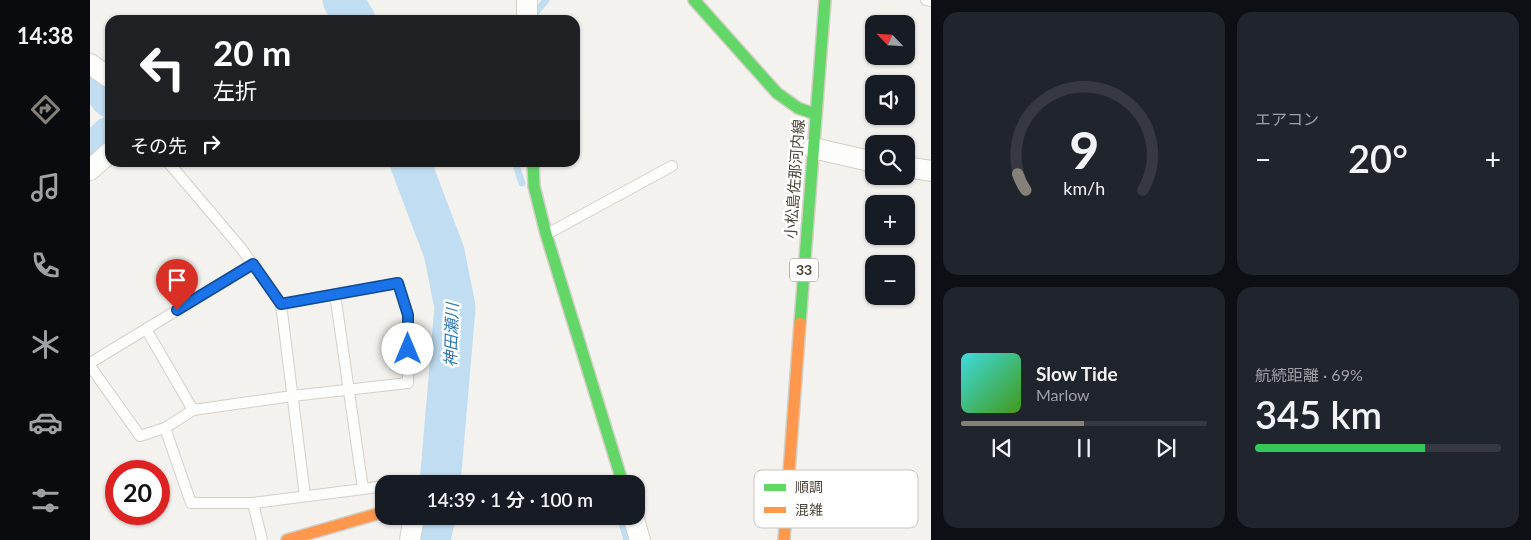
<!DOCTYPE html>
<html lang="ja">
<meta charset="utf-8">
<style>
body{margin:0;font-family:Lato,"Noto Sans JP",sans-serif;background:#20242c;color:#f1f3f6;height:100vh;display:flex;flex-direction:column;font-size:19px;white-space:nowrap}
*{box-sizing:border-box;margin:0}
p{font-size:16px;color:#9ea1a6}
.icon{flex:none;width:28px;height:28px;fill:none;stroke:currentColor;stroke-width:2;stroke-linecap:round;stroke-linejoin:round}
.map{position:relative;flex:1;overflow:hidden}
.details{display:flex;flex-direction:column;gap:12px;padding:12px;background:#0d0f14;width:600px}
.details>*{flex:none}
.banner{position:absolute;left:15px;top:15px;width:475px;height:152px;border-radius:15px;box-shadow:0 1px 4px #0004;background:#202124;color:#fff;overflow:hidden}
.needle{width:32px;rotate:295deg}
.controls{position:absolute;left:775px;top:15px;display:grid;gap:10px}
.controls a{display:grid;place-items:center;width:50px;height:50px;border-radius:10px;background:#171b24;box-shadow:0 1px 4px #0004;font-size:25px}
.speed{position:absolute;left:15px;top:460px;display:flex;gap:10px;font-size:25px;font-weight:700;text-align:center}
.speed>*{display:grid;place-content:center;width:65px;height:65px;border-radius:50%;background:#171b24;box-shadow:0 1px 4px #0004;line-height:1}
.speed .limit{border:8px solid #d22;background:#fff;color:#111}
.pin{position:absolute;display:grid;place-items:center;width:42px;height:42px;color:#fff;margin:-51px -21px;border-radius:50% 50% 50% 0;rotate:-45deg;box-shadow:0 0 5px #0007}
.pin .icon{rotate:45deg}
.me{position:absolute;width:55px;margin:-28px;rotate:0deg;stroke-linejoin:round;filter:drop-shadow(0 0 4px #0008)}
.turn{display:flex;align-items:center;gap:18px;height:105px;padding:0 25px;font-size:22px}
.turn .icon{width:65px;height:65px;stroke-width:2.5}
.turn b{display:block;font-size:35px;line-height:42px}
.then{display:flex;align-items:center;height:48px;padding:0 25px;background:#0003;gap:10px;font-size:19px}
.big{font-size:38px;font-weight:600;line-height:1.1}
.details .card{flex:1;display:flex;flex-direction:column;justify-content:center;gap:8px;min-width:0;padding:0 18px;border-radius:15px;background:#20242c}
.details .dial{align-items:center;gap:0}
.dial svg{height:130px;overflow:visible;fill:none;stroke:#363941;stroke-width:7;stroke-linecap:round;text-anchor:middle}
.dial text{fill:#f1f3f6;stroke:none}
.song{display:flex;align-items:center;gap:15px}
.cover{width:60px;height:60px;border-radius:8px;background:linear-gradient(135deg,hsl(180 70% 55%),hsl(100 70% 35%))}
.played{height:5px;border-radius:2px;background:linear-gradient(90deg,#868178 50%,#363941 50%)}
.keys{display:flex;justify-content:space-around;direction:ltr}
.heat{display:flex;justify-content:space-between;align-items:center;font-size:28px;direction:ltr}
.charge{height:8px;border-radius:4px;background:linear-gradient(90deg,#34c759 69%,#363941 0)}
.details .tiles{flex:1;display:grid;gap:12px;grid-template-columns:repeat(2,1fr)}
.trip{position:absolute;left:285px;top:475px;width:270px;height:50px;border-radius:15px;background:#171b24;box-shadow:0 1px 4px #0004;font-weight:600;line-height:50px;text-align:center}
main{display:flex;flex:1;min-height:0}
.tab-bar{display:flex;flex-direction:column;width:90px;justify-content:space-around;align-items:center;background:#090b0e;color:#9ea1a6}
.tab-bar .icon{width:35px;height:35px}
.tab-bar .selected{color:#868178}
.tab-bar b{font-size:22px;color:#f1f3f6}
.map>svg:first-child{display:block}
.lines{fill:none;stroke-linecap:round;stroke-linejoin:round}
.stream{stroke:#c0ddf1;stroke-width:7}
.river{stroke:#c0ddf1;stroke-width:41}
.lane-casing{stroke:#d2d0cb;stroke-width:12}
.street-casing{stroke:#d2d0cb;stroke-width:22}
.fast-casing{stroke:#d3cfc5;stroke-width:14}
.slow-casing{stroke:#d3cfc5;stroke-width:14}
.lane{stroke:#fdfdfc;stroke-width:10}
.street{stroke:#fdfdfc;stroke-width:20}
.fast{stroke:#63d668;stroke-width:11}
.slow{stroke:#ff974d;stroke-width:11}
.route-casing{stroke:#114b97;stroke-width:12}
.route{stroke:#1a73e8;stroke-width:9}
.labels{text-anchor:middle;stroke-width:5;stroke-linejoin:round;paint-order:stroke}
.shield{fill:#fff;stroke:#817c74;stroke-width:1}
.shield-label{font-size:14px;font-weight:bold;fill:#4b4439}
.street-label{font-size:15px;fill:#4b4439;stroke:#fff}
.water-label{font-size:16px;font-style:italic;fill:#2e7ab2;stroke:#fff}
.key{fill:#fff;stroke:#c9c7c4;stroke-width:1}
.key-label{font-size:14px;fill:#4b4439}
</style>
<main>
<nav class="tab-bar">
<b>14:38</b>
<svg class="icon selected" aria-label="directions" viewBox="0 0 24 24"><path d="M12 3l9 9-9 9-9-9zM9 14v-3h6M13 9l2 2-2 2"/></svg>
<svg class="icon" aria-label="music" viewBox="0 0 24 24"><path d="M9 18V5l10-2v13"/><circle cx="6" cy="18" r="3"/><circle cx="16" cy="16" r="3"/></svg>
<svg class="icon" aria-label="phone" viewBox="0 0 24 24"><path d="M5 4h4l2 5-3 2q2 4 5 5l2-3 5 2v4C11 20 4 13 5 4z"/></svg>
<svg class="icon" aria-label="climate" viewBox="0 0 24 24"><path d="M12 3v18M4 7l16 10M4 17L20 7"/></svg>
<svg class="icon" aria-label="car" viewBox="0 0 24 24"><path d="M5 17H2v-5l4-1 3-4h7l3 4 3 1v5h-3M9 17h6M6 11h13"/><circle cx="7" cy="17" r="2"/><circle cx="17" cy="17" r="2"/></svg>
<svg class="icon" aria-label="filters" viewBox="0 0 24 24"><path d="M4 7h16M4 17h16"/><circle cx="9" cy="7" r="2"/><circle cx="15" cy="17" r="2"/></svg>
</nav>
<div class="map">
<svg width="841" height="540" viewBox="0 0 841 540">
<rect width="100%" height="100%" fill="#f4f2ee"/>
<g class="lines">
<g class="stream">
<path d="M 441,18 L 456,0"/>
<path d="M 425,162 L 432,183"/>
<path d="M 530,516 L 537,540"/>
</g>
<g class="river">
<path d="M 253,0 L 265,20"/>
<path d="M 0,78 L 14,88 L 20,97"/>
<path d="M 0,156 L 20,137"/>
<path d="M 320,162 L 354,252 L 365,307 L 350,484"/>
<path d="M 340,540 L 345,516"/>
</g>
<g class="lane-casing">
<g id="lane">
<path d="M 836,0 L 841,1"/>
<path d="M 457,234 L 582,166"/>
<path d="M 191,304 L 215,496"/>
<path d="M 56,329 L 103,410 L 202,396 L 318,383 L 318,315 L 308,283 L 191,304 L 151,248 L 78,162"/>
<path d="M 0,363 L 163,264"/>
<path d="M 0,366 L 50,436 L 75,428"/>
<path d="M 103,410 L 75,428 L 101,503 L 163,503 L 172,540"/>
<path d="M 273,489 L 294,486"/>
<path d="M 163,503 L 273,489 L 245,294"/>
</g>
</g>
<g class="street-casing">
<g id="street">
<path d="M 437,20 L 437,0"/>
<path d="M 0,64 L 20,78"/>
<path d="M 723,148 L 784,162"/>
<path d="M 816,167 L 841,171"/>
<path d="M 0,170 L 20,152"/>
<path d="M 543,516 L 550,540"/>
<path d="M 320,540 L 324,516"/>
</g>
</g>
<g class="fast-casing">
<g id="fast">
<path d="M 604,0 L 687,93 L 708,108 L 725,114"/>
<path d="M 443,162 L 444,186 L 456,234 L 533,484"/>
<path d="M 710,323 L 735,0"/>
</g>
</g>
<g class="slow-casing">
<g id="slow">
<path d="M 197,540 L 294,512"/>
<path d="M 694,540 L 710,323"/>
</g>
</g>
<use href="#lane" class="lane"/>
<use href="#street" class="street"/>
<use href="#fast" class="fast"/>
<use href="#slow" class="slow"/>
</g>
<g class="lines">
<g class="route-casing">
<path id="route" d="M 87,310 L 163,264 L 191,304 L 308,283 L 318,315 L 318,349"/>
</g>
<use href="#route" class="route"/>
</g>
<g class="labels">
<rect class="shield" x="700" y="258.5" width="28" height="23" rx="4"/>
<g class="shield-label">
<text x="714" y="275">33</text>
</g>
<g class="street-label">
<text transform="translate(705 179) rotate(-86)" y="5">小松島佐那河内線</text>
</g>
<g class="water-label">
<text transform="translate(361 335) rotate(-88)" y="6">神田瀬川</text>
</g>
</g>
<rect x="664" y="470" width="164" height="58" rx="8" class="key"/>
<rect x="674" y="484" width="22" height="7" fill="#63d668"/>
<rect x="674" y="507" width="22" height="6" fill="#ff974d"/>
<g class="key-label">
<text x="705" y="492">順調</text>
<text x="705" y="515">混雑</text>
</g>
</svg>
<div class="controls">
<a><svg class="needle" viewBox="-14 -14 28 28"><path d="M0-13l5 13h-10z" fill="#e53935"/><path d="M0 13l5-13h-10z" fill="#9ea1a6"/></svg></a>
<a><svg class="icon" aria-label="sound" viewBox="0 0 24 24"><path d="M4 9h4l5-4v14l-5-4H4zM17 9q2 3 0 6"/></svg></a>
<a><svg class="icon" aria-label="search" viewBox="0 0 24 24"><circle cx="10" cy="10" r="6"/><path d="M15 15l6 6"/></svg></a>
<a>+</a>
<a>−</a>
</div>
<div class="speed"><div class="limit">20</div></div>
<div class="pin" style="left:87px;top:310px;background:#d93025"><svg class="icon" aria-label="arrive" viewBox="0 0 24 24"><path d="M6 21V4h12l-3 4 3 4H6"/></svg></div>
<svg class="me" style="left:318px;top:349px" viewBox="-20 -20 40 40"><circle r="19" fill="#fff"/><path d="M0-13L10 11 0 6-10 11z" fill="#1a73e8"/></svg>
<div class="trip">14:39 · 1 分 · 100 m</div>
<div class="banner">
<div class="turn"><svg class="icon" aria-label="left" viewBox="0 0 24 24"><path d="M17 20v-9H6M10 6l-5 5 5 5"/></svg><div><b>20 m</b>左折</div></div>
<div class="then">その先<svg class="icon" aria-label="right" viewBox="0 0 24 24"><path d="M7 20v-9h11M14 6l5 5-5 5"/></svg></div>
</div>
</div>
<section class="details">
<div class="tiles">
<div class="card dial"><svg viewBox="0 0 100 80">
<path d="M14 69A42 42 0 1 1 86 69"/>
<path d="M14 69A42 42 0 0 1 9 59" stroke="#868178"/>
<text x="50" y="56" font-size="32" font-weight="700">9</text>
<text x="50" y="72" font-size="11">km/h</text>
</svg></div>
<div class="card"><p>エアコン</p>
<div class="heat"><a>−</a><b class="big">20°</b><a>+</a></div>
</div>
<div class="card">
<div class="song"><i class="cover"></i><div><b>Slow Tide</b><p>Marlow</p></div></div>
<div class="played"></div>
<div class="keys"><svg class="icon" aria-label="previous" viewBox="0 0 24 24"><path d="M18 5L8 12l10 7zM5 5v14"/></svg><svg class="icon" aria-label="pause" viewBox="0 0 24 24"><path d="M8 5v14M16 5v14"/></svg><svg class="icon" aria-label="next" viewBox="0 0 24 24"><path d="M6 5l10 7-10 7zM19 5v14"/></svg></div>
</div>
<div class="card"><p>航続距離 · 69%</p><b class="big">345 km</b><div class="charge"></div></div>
</div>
</section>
</main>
